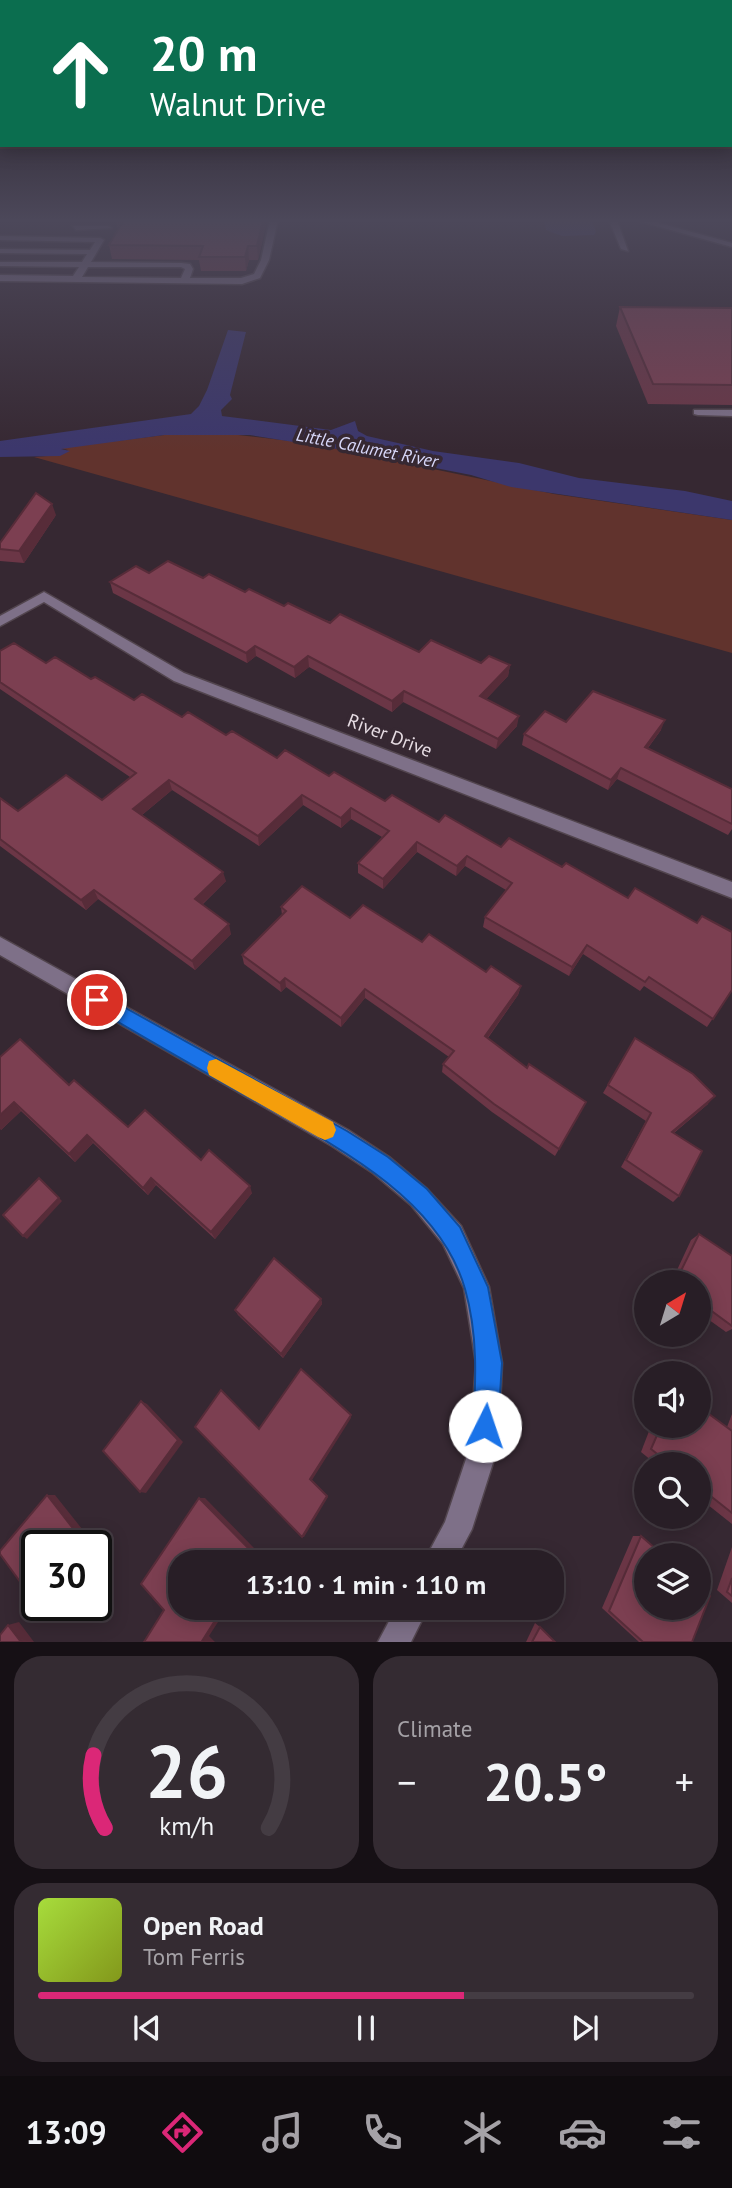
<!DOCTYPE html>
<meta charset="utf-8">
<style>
body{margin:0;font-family:"PT Sans",sans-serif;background:#342b32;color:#f1f3f6;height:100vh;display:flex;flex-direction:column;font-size:26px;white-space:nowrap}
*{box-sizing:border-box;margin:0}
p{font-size:23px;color:#a5a2a7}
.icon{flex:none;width:38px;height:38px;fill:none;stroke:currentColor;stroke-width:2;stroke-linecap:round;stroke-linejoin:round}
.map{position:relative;height:1642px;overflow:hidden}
.sheet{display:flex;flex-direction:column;gap:14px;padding:14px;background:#161015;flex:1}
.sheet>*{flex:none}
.guide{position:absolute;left:0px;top:0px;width:733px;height:147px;box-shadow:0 4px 18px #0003,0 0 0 2px #443c43;background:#0b6e4f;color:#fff;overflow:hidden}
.needle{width:46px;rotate:38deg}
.fabs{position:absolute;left:634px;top:1270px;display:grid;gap:14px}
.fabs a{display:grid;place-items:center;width:77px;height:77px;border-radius:50%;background:#281e26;box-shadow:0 4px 18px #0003,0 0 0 2px #443c43;font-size:35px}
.speed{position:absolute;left:21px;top:1530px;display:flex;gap:14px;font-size:35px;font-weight:700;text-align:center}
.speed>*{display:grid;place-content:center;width:91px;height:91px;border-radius:50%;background:#281e26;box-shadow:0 4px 18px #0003,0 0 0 2px #443c43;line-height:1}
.speed .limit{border:4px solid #111;border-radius:10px;background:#fff;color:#111}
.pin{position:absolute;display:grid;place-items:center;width:60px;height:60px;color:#fff;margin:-30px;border:4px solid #fff;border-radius:50%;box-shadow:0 2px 7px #0007}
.me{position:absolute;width:77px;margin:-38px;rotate:4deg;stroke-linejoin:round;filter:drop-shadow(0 0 5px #0008)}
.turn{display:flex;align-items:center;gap:24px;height:147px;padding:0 35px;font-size:32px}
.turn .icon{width:91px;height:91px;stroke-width:2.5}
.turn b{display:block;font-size:49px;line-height:60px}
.big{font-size:52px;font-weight:700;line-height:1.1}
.sheet .card{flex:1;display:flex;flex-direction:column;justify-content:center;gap:10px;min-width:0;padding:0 24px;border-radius:28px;background:#342b32}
.sheet .dial{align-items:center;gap:0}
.dial svg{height:182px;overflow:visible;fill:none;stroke:#443c43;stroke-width:7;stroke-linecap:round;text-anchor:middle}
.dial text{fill:#f1f3f6;stroke:none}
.song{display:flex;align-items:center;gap:21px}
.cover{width:84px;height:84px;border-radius:10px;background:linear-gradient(135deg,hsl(80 70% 55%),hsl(70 70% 35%))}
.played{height:7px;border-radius:4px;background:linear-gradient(90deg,#db2777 65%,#443c43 65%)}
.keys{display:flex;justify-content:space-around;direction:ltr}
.heat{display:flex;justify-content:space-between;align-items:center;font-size:38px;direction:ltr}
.sheet .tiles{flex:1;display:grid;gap:14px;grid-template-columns:1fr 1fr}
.card:last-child{grid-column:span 2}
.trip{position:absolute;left:168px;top:1550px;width:396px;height:70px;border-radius:28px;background:#281e26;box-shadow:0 4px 18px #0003,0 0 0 2px #443c43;font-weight:700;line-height:70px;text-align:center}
.dock{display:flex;height:112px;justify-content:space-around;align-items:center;background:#100c0f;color:#a5a2a7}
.dock .icon{width:49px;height:49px}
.dock .selected{color:#db2777}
.dock b{font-size:32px;color:#f1f3f6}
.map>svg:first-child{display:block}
.green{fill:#61332d}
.water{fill:#3c376c}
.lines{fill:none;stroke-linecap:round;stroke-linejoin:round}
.minor-casing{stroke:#52454e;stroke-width:3}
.minor{fill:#7e7088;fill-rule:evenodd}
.wall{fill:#6b3646}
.shaded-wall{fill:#572c39}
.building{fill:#7c3f51;stroke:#572c39;stroke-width:2}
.route{fill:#1a73e8;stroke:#114b97;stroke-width:2}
.slow{fill:#f59e0b}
.labels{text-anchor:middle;stroke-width:7;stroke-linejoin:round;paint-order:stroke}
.far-water-label{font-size:18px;font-style:italic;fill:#d8d8fa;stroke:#362832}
.street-label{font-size:19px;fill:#e6dce3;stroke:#362832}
</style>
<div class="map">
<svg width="732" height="1642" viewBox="0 0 732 1642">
<rect width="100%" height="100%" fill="#362832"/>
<path class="green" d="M 220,433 L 308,443 L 554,494 L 732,520 L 732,653 L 34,457 L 60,455 L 68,450 L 60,448 L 164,435 Z"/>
<g class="water">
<path d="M 544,220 L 592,220 L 596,232 L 594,235 L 562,236 L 546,230 Z"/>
<path d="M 228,330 L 246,332 L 230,395 L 232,399 L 221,410 L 222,416 L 331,430 L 355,421 L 358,431 L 367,436 L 433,451 L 519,463 L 579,478 L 685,491 L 732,501 L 732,520 L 511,487 L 471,475 L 344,450 L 250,435 L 164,435 L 61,449 L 70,451 L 60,456 L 0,457 L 0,441 L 191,414 L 199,406 L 207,390 Z"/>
</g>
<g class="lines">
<g class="minor-casing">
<g id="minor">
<path d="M 270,220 L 278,220 L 269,260 L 260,278 L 242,284 L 0,281 L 0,275 L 73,276 L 79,267 L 0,266 L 0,262 L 82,262 L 87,254 L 0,253 L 0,249 L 90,250 L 95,242 L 0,240 L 0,236 L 100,238 L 104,240 L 91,262 L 181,263 L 190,264 L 193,269 L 190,278 L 241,278 L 254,274 L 261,260 ZM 88,267 L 181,267 L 185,269 L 181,278 L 82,277 Z"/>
<path d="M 609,220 L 617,220 L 628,251 L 621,249 Z"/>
<path d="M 635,220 L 648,220 L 732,243 L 732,247 Z"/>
<path d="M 73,226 L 108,226 L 112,228 L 76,230 Z"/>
<path d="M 694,410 L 732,410 L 732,416 L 698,415 L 694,414 Z"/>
<path d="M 44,592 L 184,673 L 732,882 L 732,898 L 174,681 L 44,602 L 0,626 L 0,616 Z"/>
<path d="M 0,937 L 348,1130 L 389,1157 L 427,1189 L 461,1226 L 489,1287 L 502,1363 L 498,1447 L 472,1529 L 454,1563 L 423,1563 L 445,1522 L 470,1447 L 476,1363 L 464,1288 L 443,1244 L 411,1205 L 373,1173 L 332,1146 L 0,955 Z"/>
<path d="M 396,1608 L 428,1608 L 411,1642 L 378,1642 Z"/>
</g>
</g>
<use href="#minor" class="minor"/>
</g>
<g class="wall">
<path d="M 267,220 L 258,260 L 249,260 L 246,271 L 201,271 L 199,260 L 112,259 L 109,245 L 118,230 L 116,221 Z"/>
<path d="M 620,307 L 732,308 L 732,405 L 648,404 L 616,326 Z"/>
<path d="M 56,515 L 24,563 L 0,561 L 0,543 Z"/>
<path d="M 149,573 L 203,578 L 419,652 L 481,663 L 510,665 L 508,676 L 486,699 L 517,726 L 496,749 L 403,702 L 392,712 L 309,667 L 295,678 L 256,656 L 247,663 L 113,593 L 110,582 Z"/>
<path d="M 0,651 L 46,663 L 91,679 L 134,700 L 182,717 L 226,735 L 277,758 L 329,776 L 385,801 L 732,990 L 707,1027 L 644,986 L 640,991 L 583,954 L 569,976 L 483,927 L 485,917 L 506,890 L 465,866 L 456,876 L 417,852 L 383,889 L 358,873 L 358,863 L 382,837 L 351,819 L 341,828 L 303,805 L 259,846 L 172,790 L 142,815 L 226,881 L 202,905 L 231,934 L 195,970 L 98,899 L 86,910 L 0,846 L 0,798 L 18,811 L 102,800 L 130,777 L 0,689 Z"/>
<path d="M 566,722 L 661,730 L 648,748 L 732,789 L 732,829 L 728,835 L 617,779 L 608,790 L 522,745 L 524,734 Z"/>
<path d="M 281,907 L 350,918 L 422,942 L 486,972 L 521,986 L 518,995 L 488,1038 L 527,1068 L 586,1102 L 555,1156 L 492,1112 L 442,1072 L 443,1064 L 449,1057 L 365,998 L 341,1027 L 286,987 L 281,992 L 244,964 L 242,955 L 282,915 Z"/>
<path d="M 635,1038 L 708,1104 L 674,1133 L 679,1196 L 673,1202 L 621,1167 L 646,1121 L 603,1093 Z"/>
<path d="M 0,1057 L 69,1085 L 128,1127 L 201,1160 L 252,1193 L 215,1239 L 156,1185 L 148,1195 L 93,1143 L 75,1162 L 21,1111 L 1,1130 L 0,1128 Z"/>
<path d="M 699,1234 L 732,1256 L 732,1329 L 726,1332 L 698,1312 L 698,1283 L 671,1283 L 691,1240 Z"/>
<path d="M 321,1299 L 322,1304 L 283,1358 L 238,1315 L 235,1310 Z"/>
<path d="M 732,1414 L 732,1524 L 698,1497 L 698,1465 L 657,1465 L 641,1452 L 651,1426 L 727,1427 Z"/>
<path d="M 633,1536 L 641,1536 L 692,1642 L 639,1642 L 602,1608 Z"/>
<path d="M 732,1547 L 732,1603 L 717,1590 Z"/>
<path d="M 535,1623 L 540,1627 L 555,1642 L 526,1642 Z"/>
</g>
<g class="shaded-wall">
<path d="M 263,220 L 267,220 L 258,260 L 257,246 Z"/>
<path d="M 248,246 L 249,260 L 246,271 L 245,257 Z"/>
<path d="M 52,504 L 56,515 L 24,563 L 19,551 Z"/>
<path d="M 255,646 L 256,656 L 247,663 L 246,653 Z"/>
<path d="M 308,656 L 309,667 L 295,678 L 294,667 Z"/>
<path d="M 510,665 L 508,676 L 479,707 L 480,696 Z"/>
<path d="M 404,691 L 403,702 L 392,712 L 392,701 Z"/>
<path d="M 519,716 L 517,726 L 496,749 L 498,739 Z"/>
<path d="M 665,720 L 661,730 L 641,757 L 645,747 Z"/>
<path d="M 621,768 L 617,779 L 608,790 L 611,780 Z"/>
<path d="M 169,780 L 172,790 L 137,819 L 133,809 Z"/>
<path d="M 302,795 L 303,805 L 259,846 L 258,836 Z"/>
<path d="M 351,808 L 351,819 L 341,828 L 341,818 Z"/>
<path d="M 417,842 L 417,852 L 383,889 L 383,879 Z"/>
<path d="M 467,856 L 465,866 L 456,876 L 457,866 Z"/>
<path d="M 223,872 L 226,881 L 197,909 L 195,899 Z"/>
<path d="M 94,890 L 98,899 L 86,910 L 81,900 Z"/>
<path d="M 229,924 L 231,934 L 195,970 L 192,961 Z"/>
<path d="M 587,945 L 583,954 L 569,976 L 572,967 Z"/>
<path d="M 285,978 L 286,987 L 281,992 L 280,983 Z"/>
<path d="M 521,986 L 518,995 L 483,1044 L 485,1036 Z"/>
<path d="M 365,989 L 365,998 L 341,1027 L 341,1018 Z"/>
<path d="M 715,1096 L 708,1104 L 666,1139 L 672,1132 Z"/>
<path d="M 14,1102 L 21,1111 L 1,1130 L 0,1128 L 0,1115 Z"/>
<path d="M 87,1135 L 93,1143 L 75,1162 L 69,1154 Z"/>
<path d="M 151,1178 L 156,1185 L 148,1195 L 143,1188 Z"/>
<path d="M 250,1186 L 252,1193 L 215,1239 L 211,1232 Z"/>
<path d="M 59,1198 L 62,1201 L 27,1239 L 23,1236 Z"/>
<path d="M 321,1299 L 322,1304 L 283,1358 L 281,1354 Z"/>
<path d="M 141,1401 L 147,1404 L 183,1442 L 146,1493 L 140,1492 Z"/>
<path d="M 351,1415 L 351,1418 L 312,1480 L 328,1497 L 304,1537 L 302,1537 L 310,1479 Z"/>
<path d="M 47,1495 L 55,1495 L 90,1539 L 85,1545 L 78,1545 Z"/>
<path d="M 199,1498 L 205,1498 L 260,1554 L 255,1563 L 252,1563 Z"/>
<path d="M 223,1608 L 227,1608 L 209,1636 L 215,1642 L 203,1642 L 202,1641 Z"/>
<path d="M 19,1622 L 34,1642 L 21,1642 L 8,1625 Z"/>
</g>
<g class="building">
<path d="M 117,220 L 263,220 L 257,246 L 248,246 L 245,257 L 199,257 L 203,246 L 109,245 L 123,221 L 116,221 Z"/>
<path d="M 620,307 L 732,308 L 732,385 L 653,384 Z"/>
<path d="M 36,493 L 52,504 L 19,551 L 0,549 L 0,543 Z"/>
<path d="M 168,561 L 203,578 L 209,574 L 245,592 L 249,589 L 284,606 L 288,603 L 330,623 L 340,614 L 419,652 L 431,640 L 481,663 L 489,656 L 510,665 L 480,696 L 519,716 L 498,739 L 404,691 L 392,701 L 308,656 L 294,667 L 255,646 L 246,653 L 110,582 L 136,566 L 149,573 Z"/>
<path d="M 14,643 L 46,663 L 55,657 L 91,679 L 95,677 L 134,700 L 142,694 L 182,717 L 188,712 L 226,735 L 232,731 L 277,758 L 285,750 L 329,776 L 334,772 L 385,801 L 392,795 L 439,822 L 445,815 L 501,847 L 509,838 L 562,867 L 566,863 L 628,898 L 635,888 L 697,923 L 702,916 L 732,932 L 732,990 L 713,1019 L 649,977 L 645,982 L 587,945 L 572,967 L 485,917 L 512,883 L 467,856 L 457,866 L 417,842 L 383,879 L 358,863 L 389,831 L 351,808 L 341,818 L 302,795 L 258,836 L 169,780 L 133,809 L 223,872 L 195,899 L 229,924 L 192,961 L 94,890 L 81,900 L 0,839 L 0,798 L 18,811 L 66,775 L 102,800 L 136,773 L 0,682 L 0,651 Z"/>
<path d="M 593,691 L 665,720 L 645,747 L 732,789 L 732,824 L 621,768 L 611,780 L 524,734 L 545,711 L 566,722 Z"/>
<path d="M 302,886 L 350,918 L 363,905 L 422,942 L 429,934 L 486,972 L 491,966 L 521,986 L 485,1036 L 527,1068 L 529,1064 L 586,1102 L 559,1149 L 494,1104 L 443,1064 L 454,1051 L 365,989 L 341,1018 L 285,978 L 280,983 L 242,955 L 286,911 L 281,907 Z"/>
<path d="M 635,1038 L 693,1074 L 715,1096 L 672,1132 L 702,1151 L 679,1196 L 626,1160 L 651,1113 L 608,1085 Z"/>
<path d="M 20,1039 L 69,1085 L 74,1080 L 128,1127 L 145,1110 L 201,1160 L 209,1150 L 250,1186 L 211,1232 L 151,1178 L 143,1188 L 87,1135 L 69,1154 L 14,1102 L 0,1115 L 0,1057 Z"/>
<path d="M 39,1178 L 59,1198 L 23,1236 L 3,1215 Z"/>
<path d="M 699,1234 L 732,1256 L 732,1326 L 698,1301 L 698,1283 L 675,1283 Z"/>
<path d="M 274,1258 L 321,1299 L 281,1354 L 235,1310 Z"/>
<path d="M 301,1369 L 351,1415 L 310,1479 L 327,1496 L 302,1537 L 195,1427 L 221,1390 L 259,1429 Z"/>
<path d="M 141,1401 L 178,1440 L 140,1492 L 103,1451 Z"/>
<path d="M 698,1406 L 732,1431 L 732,1513 L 698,1486 L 698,1465 L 671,1465 L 651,1449 L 661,1426 L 698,1426 Z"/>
<path d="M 47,1495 L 82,1540 L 78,1545 L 37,1545 L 37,1598 L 34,1601 L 0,1554 L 0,1551 Z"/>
<path d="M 199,1498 L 256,1556 L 252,1563 L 180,1563 L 180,1608 L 223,1608 L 202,1641 L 203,1642 L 144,1642 L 164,1610 L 141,1584 Z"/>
<path d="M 641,1536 L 664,1556 L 646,1556 L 646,1608 L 698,1608 L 698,1586 L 710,1596 L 692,1642 L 643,1642 L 609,1611 Z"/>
<path d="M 732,1578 L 732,1596 L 727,1592 Z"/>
<path d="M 8,1625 L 21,1642 L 0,1642 L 0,1635 Z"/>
<path d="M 540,1627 L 555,1642 L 532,1642 Z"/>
</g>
<linearGradient id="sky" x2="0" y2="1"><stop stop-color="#1e161c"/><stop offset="0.49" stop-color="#4c485a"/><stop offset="1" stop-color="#4c485a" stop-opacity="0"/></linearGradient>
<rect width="732" height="450" fill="url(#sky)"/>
<path class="route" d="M 97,992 L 347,1131 L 388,1157 L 427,1189 L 460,1227 L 488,1287 L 502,1363 L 498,1426 L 494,1435 L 485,1439 L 477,1435 L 473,1426 C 476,1380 478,1334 465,1289 C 438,1193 322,1139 243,1094 C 192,1065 141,1036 91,1006 L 88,1000 L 91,994 Z"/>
<path class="slow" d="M 216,1059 L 333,1122 L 336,1130 L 333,1137 L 325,1140 L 318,1137 L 209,1075 L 207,1068 L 209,1061 Z"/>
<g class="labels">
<g class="far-water-label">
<text transform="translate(367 448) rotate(11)" y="6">Little Calumet River</text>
</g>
<g class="street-label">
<text transform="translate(390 735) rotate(21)" y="7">River Drive</text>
</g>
</g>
</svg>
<div class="fabs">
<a><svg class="needle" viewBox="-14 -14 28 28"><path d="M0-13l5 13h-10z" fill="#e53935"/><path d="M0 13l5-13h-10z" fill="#a5a2a7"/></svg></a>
<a><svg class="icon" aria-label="sound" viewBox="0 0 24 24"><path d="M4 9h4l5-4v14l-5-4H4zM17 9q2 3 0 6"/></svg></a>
<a><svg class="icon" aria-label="search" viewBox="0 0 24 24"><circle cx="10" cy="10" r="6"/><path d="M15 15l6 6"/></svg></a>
<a><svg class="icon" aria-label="layers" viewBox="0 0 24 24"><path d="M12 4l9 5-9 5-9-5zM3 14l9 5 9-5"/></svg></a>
</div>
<div class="speed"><div class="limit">30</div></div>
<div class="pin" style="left:97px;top:1000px;background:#d93025"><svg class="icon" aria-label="arrive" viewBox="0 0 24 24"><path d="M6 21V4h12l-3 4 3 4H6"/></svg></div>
<svg class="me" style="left:485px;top:1426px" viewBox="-20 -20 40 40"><circle r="19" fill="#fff"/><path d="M0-13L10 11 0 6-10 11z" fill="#1a73e8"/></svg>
<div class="trip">13:10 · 1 min · 110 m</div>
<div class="guide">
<div class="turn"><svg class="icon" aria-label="ahead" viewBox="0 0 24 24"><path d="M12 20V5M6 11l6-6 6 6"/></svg><div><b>20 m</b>Walnut Drive</div></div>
</div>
</div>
<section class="sheet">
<div class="tiles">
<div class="card dial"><svg viewBox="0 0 100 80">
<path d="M14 69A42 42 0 1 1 86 69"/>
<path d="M14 69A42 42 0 0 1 9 37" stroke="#db2777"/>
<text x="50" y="56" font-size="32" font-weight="700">26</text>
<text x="50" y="72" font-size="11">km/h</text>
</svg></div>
<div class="card"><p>Climate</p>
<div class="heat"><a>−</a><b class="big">20.5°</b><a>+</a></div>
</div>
<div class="card">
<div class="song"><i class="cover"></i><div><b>Open Road</b><p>Tom Ferris</p></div></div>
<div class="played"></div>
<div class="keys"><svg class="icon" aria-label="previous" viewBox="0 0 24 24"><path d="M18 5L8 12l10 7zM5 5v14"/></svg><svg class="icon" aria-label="pause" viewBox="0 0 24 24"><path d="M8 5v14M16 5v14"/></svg><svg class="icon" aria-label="next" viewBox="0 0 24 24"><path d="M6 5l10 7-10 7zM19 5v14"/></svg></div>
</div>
</div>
</section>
<nav class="dock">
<b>13:09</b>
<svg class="icon selected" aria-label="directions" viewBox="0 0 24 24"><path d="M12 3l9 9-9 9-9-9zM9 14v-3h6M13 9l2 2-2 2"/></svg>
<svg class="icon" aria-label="music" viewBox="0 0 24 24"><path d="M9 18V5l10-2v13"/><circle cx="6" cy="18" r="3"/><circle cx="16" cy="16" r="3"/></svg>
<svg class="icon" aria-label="phone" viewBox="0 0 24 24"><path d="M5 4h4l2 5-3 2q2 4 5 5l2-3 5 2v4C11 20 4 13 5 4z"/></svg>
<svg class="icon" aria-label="climate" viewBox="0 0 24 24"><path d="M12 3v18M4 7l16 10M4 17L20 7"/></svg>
<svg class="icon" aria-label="car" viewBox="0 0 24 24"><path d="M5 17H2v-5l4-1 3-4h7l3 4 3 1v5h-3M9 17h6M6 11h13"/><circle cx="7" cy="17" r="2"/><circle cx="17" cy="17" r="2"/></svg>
<svg class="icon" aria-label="filters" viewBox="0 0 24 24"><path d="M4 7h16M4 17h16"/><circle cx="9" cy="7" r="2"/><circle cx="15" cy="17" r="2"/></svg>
</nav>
